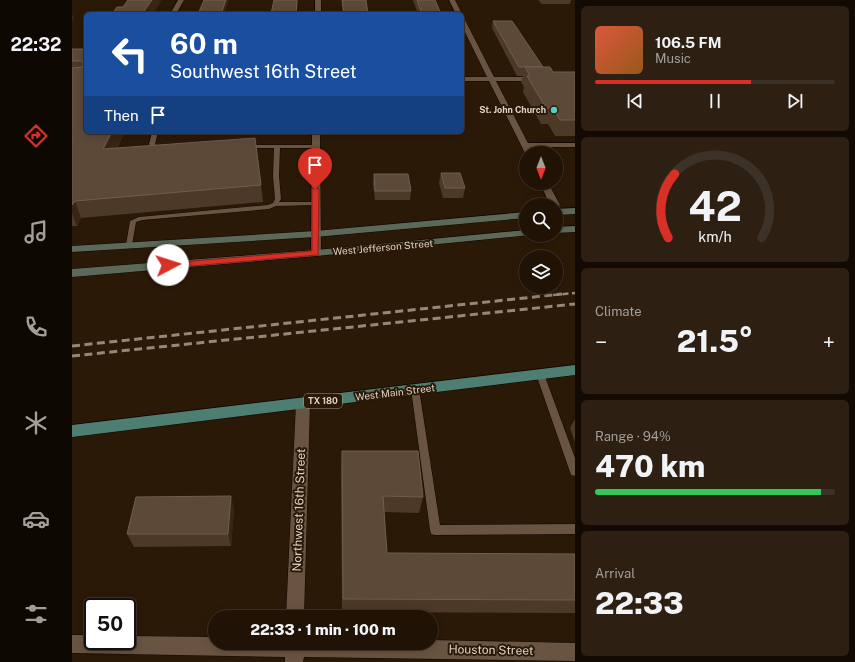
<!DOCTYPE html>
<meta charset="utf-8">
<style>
body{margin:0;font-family:"Public Sans",sans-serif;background:#2d2013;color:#f1f3f6;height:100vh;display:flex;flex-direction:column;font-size:15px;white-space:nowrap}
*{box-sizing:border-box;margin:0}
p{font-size:13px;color:#a29e9a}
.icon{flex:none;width:22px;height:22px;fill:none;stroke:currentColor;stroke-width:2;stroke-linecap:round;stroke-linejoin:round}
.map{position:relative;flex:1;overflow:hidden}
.drawer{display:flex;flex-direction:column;gap:6px;padding:6px;background:#120a03;width:280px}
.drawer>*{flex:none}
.guide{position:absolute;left:12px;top:12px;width:380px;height:122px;border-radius:6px;box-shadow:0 2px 10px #0003,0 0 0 1px #3d3227;background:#1a4fa0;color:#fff;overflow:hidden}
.needle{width:26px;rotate:180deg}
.fabs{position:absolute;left:447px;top:146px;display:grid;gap:8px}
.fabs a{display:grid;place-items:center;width:44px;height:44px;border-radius:50%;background:#201305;box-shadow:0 2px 10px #0003,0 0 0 1px #3d3227;font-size:20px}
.speed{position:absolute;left:12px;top:598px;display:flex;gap:8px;font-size:20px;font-weight:700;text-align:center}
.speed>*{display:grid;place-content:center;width:52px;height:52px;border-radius:50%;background:#201305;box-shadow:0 2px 10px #0003,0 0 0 1px #3d3227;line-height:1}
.speed .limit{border:2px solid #111;border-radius:6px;background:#fff;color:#111}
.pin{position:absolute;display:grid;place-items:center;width:34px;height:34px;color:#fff;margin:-41px -17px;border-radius:50% 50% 50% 0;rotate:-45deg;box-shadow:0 0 4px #0007}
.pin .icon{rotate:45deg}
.me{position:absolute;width:44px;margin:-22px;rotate:85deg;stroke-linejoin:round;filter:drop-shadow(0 0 3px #0008)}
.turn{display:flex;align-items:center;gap:14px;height:84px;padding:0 20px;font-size:18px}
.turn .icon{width:52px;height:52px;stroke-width:2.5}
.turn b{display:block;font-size:28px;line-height:34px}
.then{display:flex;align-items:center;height:38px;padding:0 20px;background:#0003;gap:8px;font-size:15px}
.big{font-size:30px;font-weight:800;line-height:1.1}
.drawer .tile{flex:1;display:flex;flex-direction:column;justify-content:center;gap:6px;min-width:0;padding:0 14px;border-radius:6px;background:#2d2013}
.drawer .dial{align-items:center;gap:0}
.dial svg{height:104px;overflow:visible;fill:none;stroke:#3d3227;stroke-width:7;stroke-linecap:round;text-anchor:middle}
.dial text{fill:#f1f3f6;stroke:none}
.song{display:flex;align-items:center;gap:12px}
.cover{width:48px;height:48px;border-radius:6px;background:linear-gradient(135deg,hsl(10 70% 55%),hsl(30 70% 35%))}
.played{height:4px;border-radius:2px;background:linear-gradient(90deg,#d93025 65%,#3d3227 65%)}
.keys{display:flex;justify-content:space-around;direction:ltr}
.heat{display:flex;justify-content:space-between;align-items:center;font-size:22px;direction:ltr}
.charge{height:6px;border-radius:3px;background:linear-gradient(90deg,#34c759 94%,#3d3227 0)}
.trip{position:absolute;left:136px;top:610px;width:230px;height:40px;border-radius:20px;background:#201305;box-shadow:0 2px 10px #0003,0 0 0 1px #3d3227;font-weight:800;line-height:40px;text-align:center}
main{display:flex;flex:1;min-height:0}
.dock{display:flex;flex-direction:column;width:72px;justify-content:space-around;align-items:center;background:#0d0802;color:#a29e9a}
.dock .icon{width:28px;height:28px}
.dock .current{color:#d93025}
.dock b{font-size:18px;color:#f1f3f6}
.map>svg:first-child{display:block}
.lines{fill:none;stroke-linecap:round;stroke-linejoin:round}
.service-casing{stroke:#120400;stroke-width:1}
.minor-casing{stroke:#120400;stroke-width:1}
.secondary-casing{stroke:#120400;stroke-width:1}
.primary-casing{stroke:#120400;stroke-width:1}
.service{fill:#695441;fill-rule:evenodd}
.minor{fill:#695441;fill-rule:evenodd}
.secondary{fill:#5c6959;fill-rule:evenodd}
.primary{fill:#4e7e71;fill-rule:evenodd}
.rail-far1{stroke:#968879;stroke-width:2.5;stroke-dasharray:6 3.5;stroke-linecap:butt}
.rail{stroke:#968879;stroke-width:3;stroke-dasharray:8 4.5;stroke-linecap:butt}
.wall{fill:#4c3927}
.shaded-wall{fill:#382513}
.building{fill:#5c4938;stroke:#705e4e}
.route{fill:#d93025;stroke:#8d1f18}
.poi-dot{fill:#56cec3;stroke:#2b1907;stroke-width:1.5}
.labels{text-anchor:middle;stroke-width:4;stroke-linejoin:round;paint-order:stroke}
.far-poi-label{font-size:9px;font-weight:bold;fill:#ded2c6;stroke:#2b1907;text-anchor:end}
.shield{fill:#2b1907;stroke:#a89a8d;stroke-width:1}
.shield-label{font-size:9px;font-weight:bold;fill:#ded2c6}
.street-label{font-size:10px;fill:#ded2c6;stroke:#2b1907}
.near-street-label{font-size:12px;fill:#ded2c6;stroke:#2b1907}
</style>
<main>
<nav class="dock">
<b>22:32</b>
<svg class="icon current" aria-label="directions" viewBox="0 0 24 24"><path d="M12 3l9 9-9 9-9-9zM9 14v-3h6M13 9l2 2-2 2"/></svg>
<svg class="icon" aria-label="music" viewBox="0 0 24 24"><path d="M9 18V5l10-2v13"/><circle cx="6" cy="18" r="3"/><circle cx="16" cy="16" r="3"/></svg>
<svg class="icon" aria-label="phone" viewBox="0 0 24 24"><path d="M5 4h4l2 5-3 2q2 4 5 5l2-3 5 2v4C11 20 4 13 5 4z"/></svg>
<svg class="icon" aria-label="climate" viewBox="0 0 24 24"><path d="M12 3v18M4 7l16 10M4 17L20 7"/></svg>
<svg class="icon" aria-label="car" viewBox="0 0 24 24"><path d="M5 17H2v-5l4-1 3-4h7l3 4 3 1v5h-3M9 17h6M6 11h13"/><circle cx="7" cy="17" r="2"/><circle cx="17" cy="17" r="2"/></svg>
<svg class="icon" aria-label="filters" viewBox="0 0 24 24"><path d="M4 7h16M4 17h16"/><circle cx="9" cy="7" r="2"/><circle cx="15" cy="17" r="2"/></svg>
</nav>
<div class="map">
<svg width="503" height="662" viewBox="0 0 503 662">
<rect width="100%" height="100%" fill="#2b1907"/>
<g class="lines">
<g class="service-casing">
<g id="service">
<path d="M 80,132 L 86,132 L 83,144 L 87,149 L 92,150 L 92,152 L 83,151 L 77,144 Z"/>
<path d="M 503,143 L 503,147 L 453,147 L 450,145 L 453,143 Z"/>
<path d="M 171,145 L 246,145 L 247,146 L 244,148 L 208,148 L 207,176 L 209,199 L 207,202 L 243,202 L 246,204 L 245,205 L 204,206 L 197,209 L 70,220 L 64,222 L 60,245 L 59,246 L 55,246 L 54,245 L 58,221 L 67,217 L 196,205 L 201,203 L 203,199 L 201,176 L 202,148 L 173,148 L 170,146 Z"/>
<path d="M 468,371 L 471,372 L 472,374 L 503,458 L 503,476 L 499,475 L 498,472 L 464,374 L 465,372 Z"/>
<path d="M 343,386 L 346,387 L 347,389 L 368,525 L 503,524 L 503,534 L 363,535 L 359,534 L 358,530 L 339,389 L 340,387 Z"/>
</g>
</g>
<g class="minor-casing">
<g id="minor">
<path d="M 106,0 L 112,0 L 104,14 L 98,14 Z"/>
<rect x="243" y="0" width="6" height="14"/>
<path d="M 377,0 L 383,0 L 390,14 L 384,14 Z"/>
<path d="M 390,18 L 393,20 L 422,77 L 465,77 L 468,79 L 465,81 L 424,81 L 461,153 L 454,153 L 454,155 L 417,81 L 390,81 L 390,77 L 415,77 L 390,26 Z"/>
<path d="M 240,132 L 248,132 L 249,253 L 244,256 L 239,253 Z"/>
<path d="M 468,183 L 476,183 L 488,205 L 486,207 L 484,208 L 484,205 L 478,205 Z"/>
<path d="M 231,398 L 236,399 L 238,403 L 232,617 L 214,617 L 224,403 L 226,399 Z"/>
<path d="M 0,635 L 21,635 L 21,641 L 55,641 L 55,636 L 143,637 L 143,643 L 359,643 L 359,640 L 503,643 L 503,661 L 232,657 L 231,662 L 213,662 L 213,657 L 0,653 Z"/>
</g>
</g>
<g class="secondary-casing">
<g id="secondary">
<path d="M 503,208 L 503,214 L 484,215 L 484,209 Z"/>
<path d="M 454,212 L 454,218 L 243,237 L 0,252 L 0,246 L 243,231 Z"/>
<path d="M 503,226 L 503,232 L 484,233 L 484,227 Z"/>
<path d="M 454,230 L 454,235 L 458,235 L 244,256 L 0,277 L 0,269 L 244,250 Z"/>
</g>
</g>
<g class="primary-casing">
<path id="primary" d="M 503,365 L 503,375 L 0,437 L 0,425 Z"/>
</g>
<use href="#service" class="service"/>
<use href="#minor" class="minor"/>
<use href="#secondary" class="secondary"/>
<use href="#primary" class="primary"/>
<path class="rail-far1" d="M 481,295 L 503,293"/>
<g class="rail">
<path d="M 0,346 L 490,294"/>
<path d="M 0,356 L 503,304"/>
</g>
</g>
<g class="wall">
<path d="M 270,0 L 294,0 L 296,14 L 271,14 Z"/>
<path d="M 341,0 L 363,0 L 369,14 L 346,14 Z"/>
<path d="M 466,0 L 499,0 L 498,4 L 470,4 Z"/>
<path d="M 421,21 L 471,67 L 481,72 L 503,72 L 503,136 L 483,136 L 476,124 L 469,124 L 451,92 L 452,87 L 449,82 L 451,76 L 445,76 L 420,28 Z"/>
<path d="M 0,49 L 13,49 L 14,132 L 53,132 L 45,148 L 189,185 L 191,202 L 9,218 L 5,226 L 0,226 Z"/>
<path d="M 369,173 L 393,188 L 391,198 L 371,198 L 367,183 Z"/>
<path d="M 302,174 L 339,191 L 338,200 L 303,200 L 301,183 Z"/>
<path d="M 503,419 L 503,442 L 498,428 Z"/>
<path d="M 270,451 L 351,497 L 347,513 L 312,512 L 315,553 L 503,554 L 503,613 L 270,612 L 269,468 Z"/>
<path d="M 162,509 L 159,546 L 62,547 L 55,534 Z"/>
</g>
<g class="shaded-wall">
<path d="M 80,0 L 90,0 L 81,14 L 70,14 Z"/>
<path d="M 154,0 L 157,0 L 152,14 L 149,14 Z"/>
<path d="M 225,0 L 226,0 L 225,14 L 224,14 Z"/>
<path d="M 0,13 L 2,19 L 0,21 Z"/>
<path d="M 40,132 L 53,132 L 36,166 L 31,149 Z"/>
<path d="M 3,201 L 9,218 L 5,226 L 0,213 L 0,205 Z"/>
<path d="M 159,496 L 162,509 L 159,546 L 156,534 Z"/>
</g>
<g class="building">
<path d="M 56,0 L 80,0 L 70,14 L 40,14 L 45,7 L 51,7 Z"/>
<path d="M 132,0 L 154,0 L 149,14 L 126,14 Z"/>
<path d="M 202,0 L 225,0 L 224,14 L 199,14 Z"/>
<path d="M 270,0 L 294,0 L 296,14 L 272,14 Z"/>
<path d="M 345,0 L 363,0 L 369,14 L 350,14 Z"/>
<path d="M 421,21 L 440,21 L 471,67 L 447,67 Z"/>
<path d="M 14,47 L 14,132 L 40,132 L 31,149 L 183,138 L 189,185 L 3,201 L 0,205 L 0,68 L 11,67 L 11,62 L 10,61 L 0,61 L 0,49 L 13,49 Z"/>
<path d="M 453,67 L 478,67 L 481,72 L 503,72 L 503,120 L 488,120 L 481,108 L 474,108 L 455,76 L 458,76 Z"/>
<path d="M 369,173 L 388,173 L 393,188 L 373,188 Z"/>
<path d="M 302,174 L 336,174 L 339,191 L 303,191 Z"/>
<path d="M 270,451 L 346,451 L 351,497 L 311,496 L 315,553 L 503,554 L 503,600 L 271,599 Z"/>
<path d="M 159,496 L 156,534 L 55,534 L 64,497 Z"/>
</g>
<path class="route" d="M 243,187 L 247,189 L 246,255 L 96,268 L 92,265 L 96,263 L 240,251 L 240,189 Z"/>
<circle class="poi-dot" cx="482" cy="110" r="4"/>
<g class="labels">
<g class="far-poi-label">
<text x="474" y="113">St. John Church</text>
</g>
<rect class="shield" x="232" y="394" width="38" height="14" rx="3"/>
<g class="shield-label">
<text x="251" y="404">TX 180</text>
</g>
<g class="street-label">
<text transform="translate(311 247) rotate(-5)" y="4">West Jefferson Street</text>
<text transform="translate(323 392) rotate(-7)" y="4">West Main Street</text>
</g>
<g class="near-street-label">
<text transform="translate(227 510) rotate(-88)" y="4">Northwest 16th Street</text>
<text transform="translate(419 650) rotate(1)" y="4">Houston Street</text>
</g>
</g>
</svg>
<div class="fabs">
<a><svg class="needle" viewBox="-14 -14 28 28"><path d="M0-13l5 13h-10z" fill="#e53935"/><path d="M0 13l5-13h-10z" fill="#a29e9a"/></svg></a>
<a><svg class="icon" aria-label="search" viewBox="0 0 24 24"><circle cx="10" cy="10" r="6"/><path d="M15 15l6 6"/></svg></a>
<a><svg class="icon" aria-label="layers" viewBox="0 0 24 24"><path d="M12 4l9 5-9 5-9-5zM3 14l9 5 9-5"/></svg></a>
</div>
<div class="speed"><div class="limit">50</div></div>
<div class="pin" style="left:243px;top:189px;background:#d93025"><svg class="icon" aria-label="arrive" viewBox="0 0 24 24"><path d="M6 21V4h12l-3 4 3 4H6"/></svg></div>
<svg class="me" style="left:96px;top:265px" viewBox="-20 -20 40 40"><circle r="19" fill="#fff"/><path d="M0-13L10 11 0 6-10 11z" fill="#d93025"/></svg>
<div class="trip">22:33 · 1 min · 100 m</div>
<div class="guide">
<div class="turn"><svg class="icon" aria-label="left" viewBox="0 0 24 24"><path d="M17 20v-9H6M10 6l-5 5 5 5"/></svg><div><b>60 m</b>Southwest 16th Street</div></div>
<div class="then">Then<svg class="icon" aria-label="arrive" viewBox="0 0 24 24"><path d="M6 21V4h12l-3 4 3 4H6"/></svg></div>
</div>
</div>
<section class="drawer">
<div class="tile">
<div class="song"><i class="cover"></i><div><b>106.5 FM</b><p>Music</p></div></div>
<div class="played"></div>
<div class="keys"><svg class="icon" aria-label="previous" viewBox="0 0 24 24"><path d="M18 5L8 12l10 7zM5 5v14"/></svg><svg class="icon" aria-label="pause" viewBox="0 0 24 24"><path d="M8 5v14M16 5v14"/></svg><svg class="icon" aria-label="next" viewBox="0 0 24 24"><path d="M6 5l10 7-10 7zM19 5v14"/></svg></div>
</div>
<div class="tile dial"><svg viewBox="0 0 100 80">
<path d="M14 69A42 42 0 1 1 86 69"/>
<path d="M14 69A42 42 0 0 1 19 20" stroke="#d93025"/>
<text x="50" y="56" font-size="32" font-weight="700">42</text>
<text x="50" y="72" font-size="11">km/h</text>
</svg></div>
<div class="tile"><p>Climate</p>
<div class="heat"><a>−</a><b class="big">21.5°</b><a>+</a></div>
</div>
<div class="tile"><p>Range · 94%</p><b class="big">470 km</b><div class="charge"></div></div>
<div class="tile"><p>Arrival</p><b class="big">22:33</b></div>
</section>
</main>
